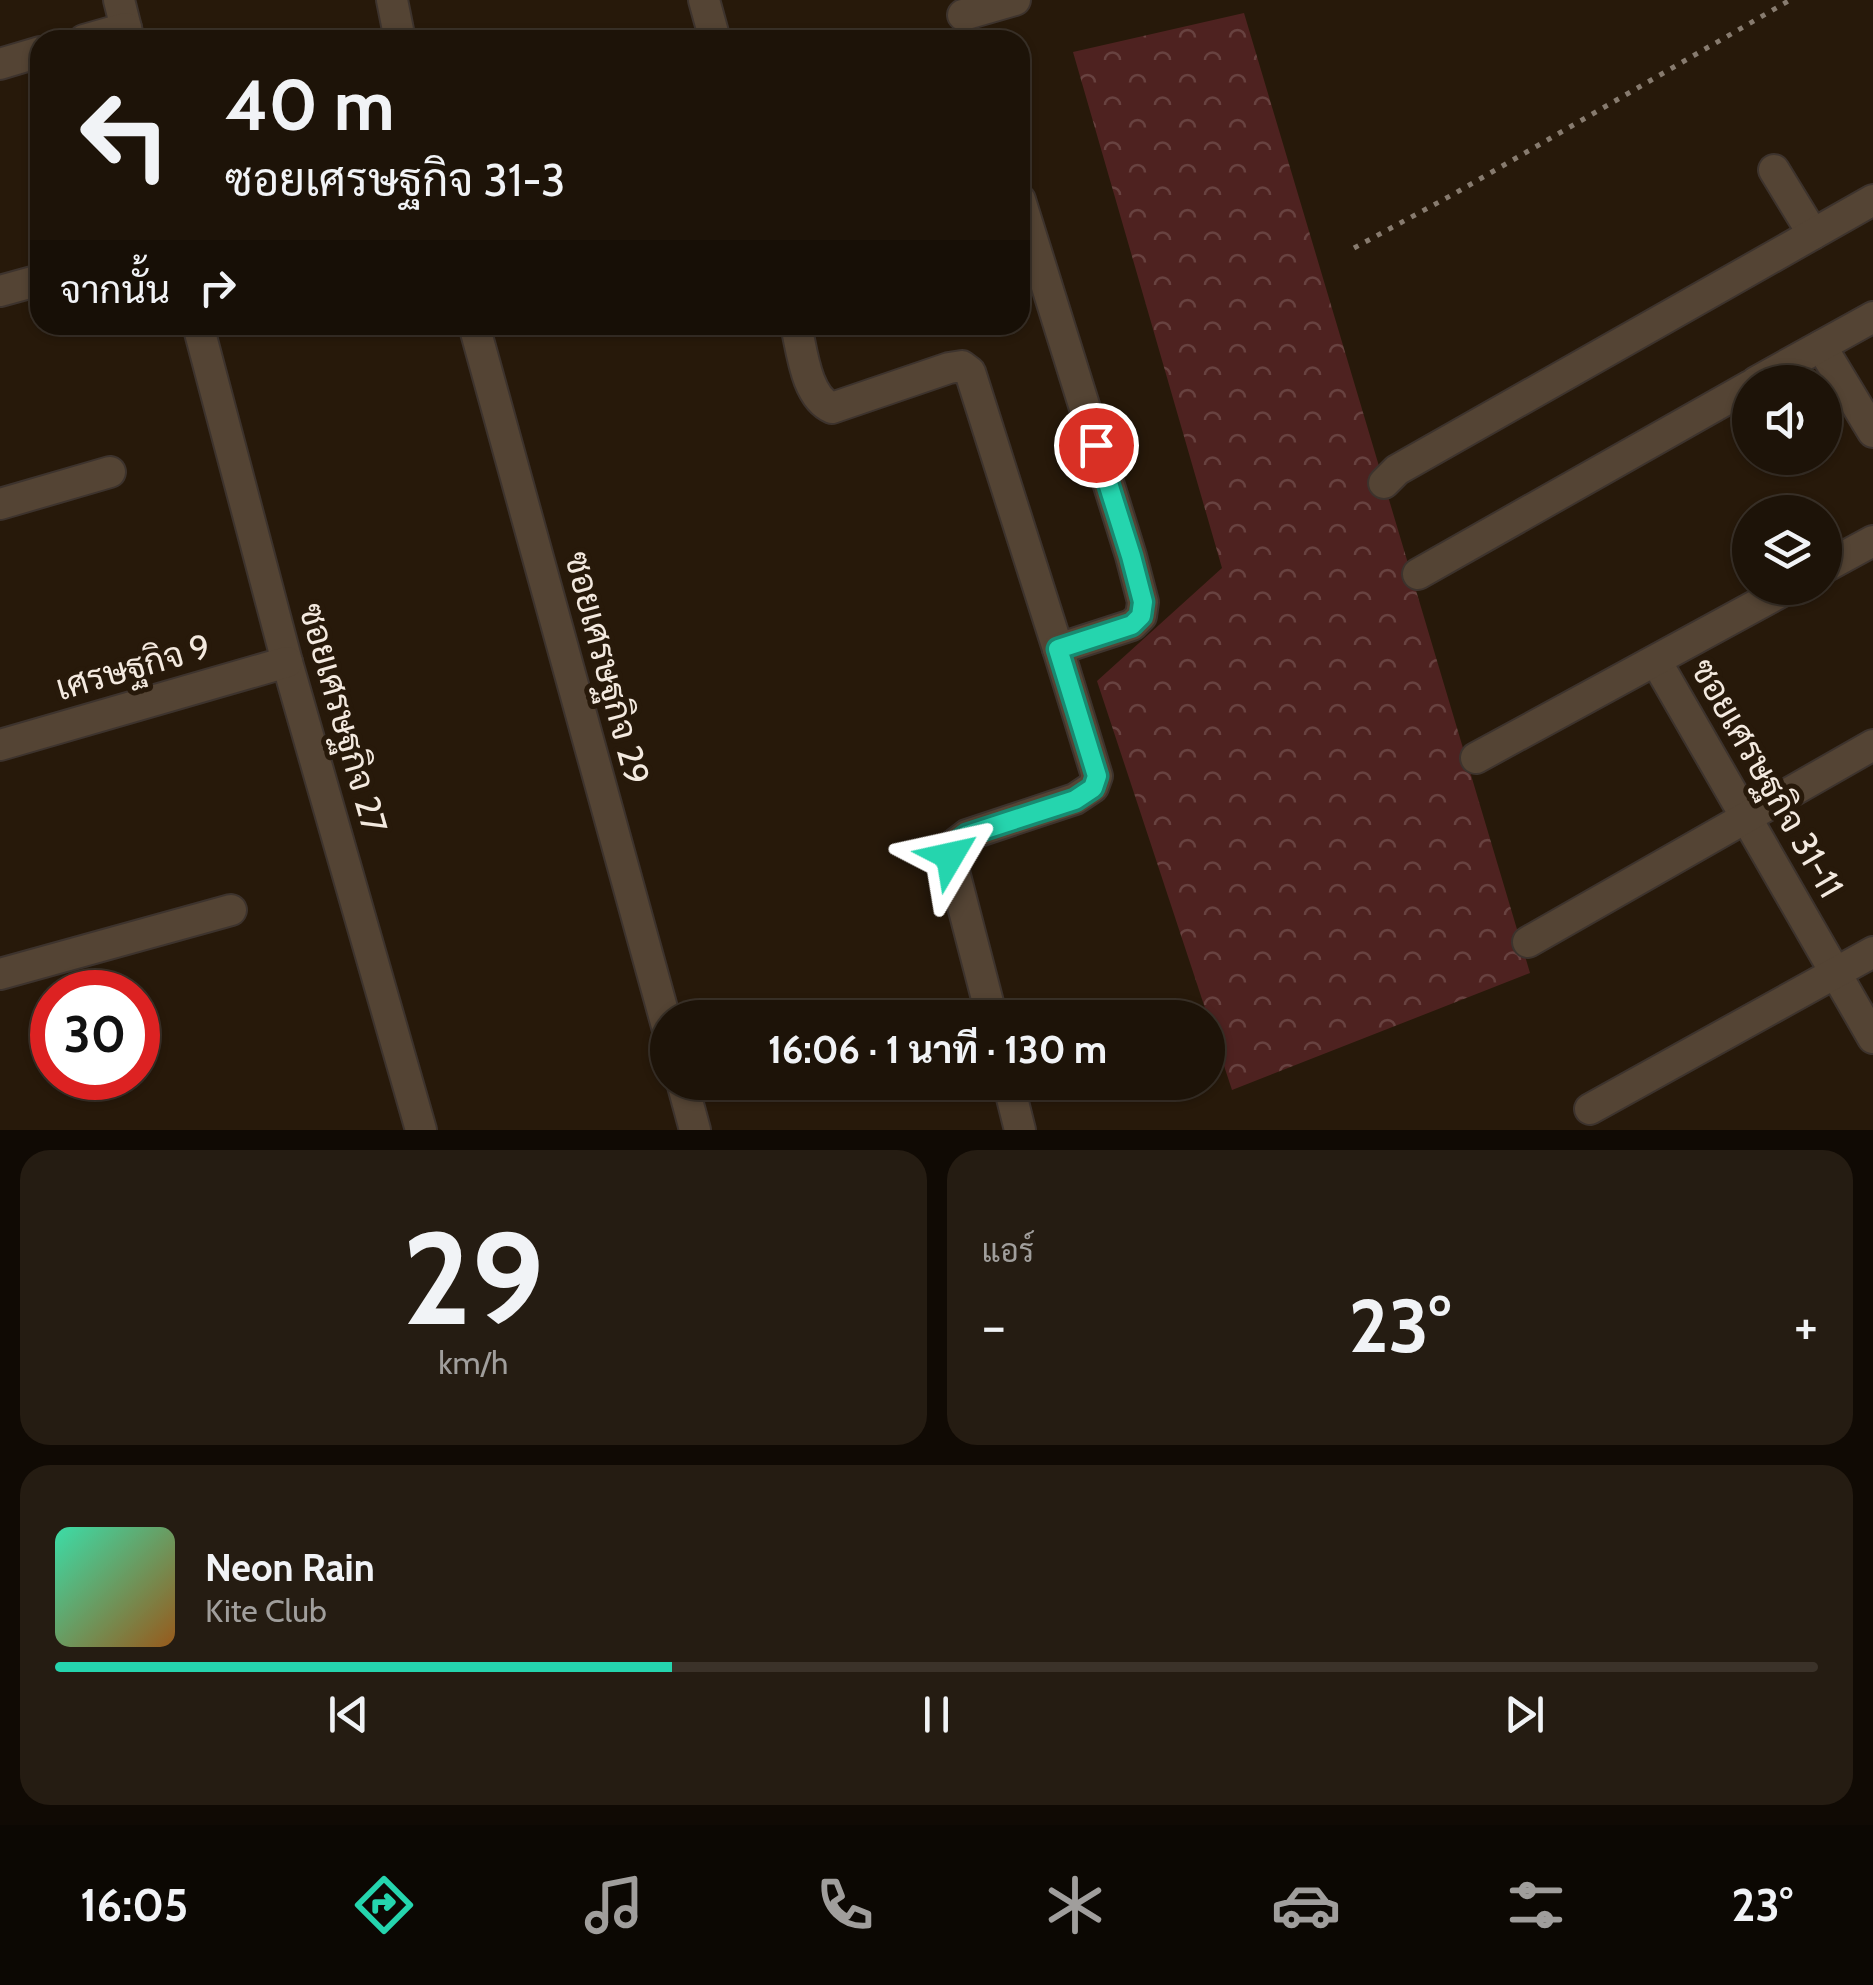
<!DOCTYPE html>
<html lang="th">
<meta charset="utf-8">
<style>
body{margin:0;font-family:Cabin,Sarabun,sans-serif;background:#251c12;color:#f1f3f6;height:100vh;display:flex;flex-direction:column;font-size:38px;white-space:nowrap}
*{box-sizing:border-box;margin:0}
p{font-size:32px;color:#a09e9c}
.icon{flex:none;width:55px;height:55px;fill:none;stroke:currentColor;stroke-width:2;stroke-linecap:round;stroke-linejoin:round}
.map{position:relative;height:1130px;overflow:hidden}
.panel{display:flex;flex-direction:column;gap:20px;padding:20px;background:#100a04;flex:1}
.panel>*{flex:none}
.top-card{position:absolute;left:30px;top:30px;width:1000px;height:305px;border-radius:30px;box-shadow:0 2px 8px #0004,0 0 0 2px #3b3229;background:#1d1308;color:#f1f3f6;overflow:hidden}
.controls{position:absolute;left:1732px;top:365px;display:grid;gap:20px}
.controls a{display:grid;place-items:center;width:110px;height:110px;border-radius:50%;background:#1d1308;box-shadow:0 2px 8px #0004,0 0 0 2px #3b3229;font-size:50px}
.speed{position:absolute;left:30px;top:970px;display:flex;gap:20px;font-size:50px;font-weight:700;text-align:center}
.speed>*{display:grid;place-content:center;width:130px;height:130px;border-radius:50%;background:#1d1308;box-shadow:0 2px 8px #0004,0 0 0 2px #3b3229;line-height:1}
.speed .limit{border:15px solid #d22;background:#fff;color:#111}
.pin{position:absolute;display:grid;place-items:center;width:85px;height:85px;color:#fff;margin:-42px;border:5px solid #fff;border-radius:50%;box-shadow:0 2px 10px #0007}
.me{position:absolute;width:110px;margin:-55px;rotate:54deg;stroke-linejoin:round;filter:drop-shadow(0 0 8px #0008)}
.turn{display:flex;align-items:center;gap:35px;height:210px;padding:0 30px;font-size:45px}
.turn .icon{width:130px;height:130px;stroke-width:2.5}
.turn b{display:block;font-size:70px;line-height:85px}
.then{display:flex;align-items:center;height:95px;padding:0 30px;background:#0003;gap:20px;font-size:38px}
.big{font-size:75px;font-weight:700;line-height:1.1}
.panel .card{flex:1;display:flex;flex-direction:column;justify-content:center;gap:15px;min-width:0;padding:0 35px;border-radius:30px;background:#251c12}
.panel .dial{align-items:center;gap:0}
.dial b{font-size:130px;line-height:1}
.song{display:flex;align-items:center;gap:30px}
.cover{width:120px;height:120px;border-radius:15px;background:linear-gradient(135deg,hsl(160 70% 55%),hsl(30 70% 35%))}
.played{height:10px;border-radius:5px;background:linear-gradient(90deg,#25d5ae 35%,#3b3229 35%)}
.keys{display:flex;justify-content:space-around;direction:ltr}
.heat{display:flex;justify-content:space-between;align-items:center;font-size:55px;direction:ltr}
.panel .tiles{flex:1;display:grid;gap:20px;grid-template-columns:1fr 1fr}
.card:last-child{grid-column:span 2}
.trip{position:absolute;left:650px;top:1000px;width:575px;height:100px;border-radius:50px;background:#1d1308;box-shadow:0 2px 8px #0004,0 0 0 2px #3b3229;font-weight:700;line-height:100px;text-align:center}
.dock{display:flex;height:160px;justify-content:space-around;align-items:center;background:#0c0803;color:#a09e9c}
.dock .icon{width:70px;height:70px}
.dock .selected{color:#25d5ae}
.dock b{font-size:45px;color:#f1f3f6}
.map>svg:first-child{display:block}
.forest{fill:url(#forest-crowns)}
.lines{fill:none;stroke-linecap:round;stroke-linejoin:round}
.street-casing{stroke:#3d332d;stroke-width:34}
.path{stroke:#877b6f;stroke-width:5;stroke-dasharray:5 8;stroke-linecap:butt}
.street{stroke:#544434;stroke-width:30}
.route-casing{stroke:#188a71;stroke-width:25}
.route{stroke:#25d5ae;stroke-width:18}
.labels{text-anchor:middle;stroke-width:10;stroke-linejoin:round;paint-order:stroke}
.street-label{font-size:35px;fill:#f3e9df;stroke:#27190a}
</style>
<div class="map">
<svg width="1873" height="1130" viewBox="0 0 1873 1130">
<defs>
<pattern id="forest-crowns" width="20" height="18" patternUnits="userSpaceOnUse" patternTransform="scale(2.5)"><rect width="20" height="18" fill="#4e2220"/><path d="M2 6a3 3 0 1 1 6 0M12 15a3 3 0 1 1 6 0" fill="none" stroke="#684240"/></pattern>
</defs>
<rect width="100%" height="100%" fill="#27190a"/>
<path class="forest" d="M 1244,13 L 1530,973 L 1232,1090 L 1097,681 L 1222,568 L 1073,52 Z"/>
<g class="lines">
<g class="street-casing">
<g id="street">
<path d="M 119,0 L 129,40"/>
<path d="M 392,0 L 400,40"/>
<path d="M 704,0 L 715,40"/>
<path d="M 963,15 L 1015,0"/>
<path d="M 84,40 L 126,28"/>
<path d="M 0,64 L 40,52"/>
<path d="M 1774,170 L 1813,234"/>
<path d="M 0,291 L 40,280"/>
<path d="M 198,325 L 287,662 L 421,1130"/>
<path d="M 474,325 L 668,1030"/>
<path d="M 796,325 C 802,351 806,397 832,408 L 949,368 L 962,366 L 970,372 L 1058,649"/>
<path d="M 1821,346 L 1873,432"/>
<path d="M 1756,382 L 1873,317"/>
<path d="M 1384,483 L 1397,470 L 1873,200"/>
<path d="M 0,504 L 110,472"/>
<path d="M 1825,567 L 1873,541"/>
<path d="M 1418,574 L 1750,386"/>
<path d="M 1656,661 L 1873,1038"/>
<path d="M 0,745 L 287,662"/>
<path d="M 1476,758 L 1788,588"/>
<path d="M 1528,942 L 1873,745"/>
<path d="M 0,974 L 231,910"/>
<path d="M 992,1018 L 950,856 L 954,845 L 967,835 L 1075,799 L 1093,787 L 1097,776 L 1058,649 L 1132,625 L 1141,616 L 1143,602 L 1131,556 L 1020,200"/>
<path d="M 682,1082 L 695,1130"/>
<path d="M 1008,1082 L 1020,1130"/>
<path d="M 1590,1109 L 1873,952"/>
</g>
</g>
<path class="path" d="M 1354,248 L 1452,195 L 1790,0"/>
<use href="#street" class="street"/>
</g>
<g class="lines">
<g class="route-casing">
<path id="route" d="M 950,856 L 954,845 L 967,835 L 1075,800 L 1093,788 L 1097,776 L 1058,649 L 1132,625 L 1141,616 L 1143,602 L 1131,556 L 1096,445"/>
</g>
<use href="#route" class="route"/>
</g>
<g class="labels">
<g class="street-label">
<text transform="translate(133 667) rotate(-16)" y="12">เศรษฐกิจ 9</text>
<text transform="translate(607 668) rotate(75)" y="12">ซอยเศรษฐกิจ 29</text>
<text transform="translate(343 718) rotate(74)" y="12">ซอยเศรษฐกิจ 27</text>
<text transform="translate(1767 778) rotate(60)" y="12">ซอยเศรษฐกิจ 31-11</text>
</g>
</g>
</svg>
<div class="controls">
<a><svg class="icon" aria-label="sound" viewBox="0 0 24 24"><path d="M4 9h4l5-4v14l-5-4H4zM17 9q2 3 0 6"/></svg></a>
<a><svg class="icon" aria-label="layers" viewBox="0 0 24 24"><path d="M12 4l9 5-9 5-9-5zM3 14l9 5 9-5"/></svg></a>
</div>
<div class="speed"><div class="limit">30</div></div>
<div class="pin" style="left:1096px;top:445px;background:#d93025"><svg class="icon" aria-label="arrive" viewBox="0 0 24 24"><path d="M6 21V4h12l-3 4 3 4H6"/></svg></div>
<svg class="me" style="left:950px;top:856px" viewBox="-20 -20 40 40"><path d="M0-17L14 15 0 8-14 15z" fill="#25d5ae" stroke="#fff" stroke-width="4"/></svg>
<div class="trip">16:06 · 1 นาที · 130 m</div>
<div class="top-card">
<div class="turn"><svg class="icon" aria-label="left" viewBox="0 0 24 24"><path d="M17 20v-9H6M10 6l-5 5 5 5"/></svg><div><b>40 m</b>ซอยเศรษฐกิจ 31-3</div></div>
<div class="then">จากนั้น<svg class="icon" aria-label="right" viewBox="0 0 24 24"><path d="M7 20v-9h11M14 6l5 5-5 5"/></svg></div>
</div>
</div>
<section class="panel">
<div class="tiles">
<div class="card dial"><b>29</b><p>km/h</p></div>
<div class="card"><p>แอร์</p>
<div class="heat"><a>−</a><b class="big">23°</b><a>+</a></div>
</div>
<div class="card">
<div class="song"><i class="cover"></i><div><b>Neon Rain</b><p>Kite Club</p></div></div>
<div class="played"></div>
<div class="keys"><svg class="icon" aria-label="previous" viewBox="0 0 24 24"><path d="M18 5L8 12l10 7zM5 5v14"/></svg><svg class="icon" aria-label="pause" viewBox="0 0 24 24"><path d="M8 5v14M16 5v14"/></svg><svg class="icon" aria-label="next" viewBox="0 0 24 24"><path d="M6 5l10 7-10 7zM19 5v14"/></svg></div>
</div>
</div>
</section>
<nav class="dock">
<b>16:05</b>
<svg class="icon selected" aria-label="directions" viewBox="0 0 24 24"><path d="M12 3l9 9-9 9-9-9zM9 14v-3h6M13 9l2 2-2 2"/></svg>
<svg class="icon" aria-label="music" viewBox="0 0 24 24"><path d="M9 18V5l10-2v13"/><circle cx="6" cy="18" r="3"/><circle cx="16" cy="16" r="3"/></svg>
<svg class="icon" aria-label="phone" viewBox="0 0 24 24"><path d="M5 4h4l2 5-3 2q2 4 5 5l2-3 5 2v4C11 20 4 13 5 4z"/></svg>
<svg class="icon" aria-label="climate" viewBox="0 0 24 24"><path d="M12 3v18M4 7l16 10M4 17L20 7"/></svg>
<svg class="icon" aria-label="car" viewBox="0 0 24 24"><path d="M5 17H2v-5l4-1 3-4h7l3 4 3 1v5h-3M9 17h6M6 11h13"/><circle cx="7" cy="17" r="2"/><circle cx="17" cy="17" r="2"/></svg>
<svg class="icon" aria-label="filters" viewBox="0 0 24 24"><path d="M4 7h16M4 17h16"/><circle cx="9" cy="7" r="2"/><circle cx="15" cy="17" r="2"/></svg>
<b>23°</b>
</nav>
